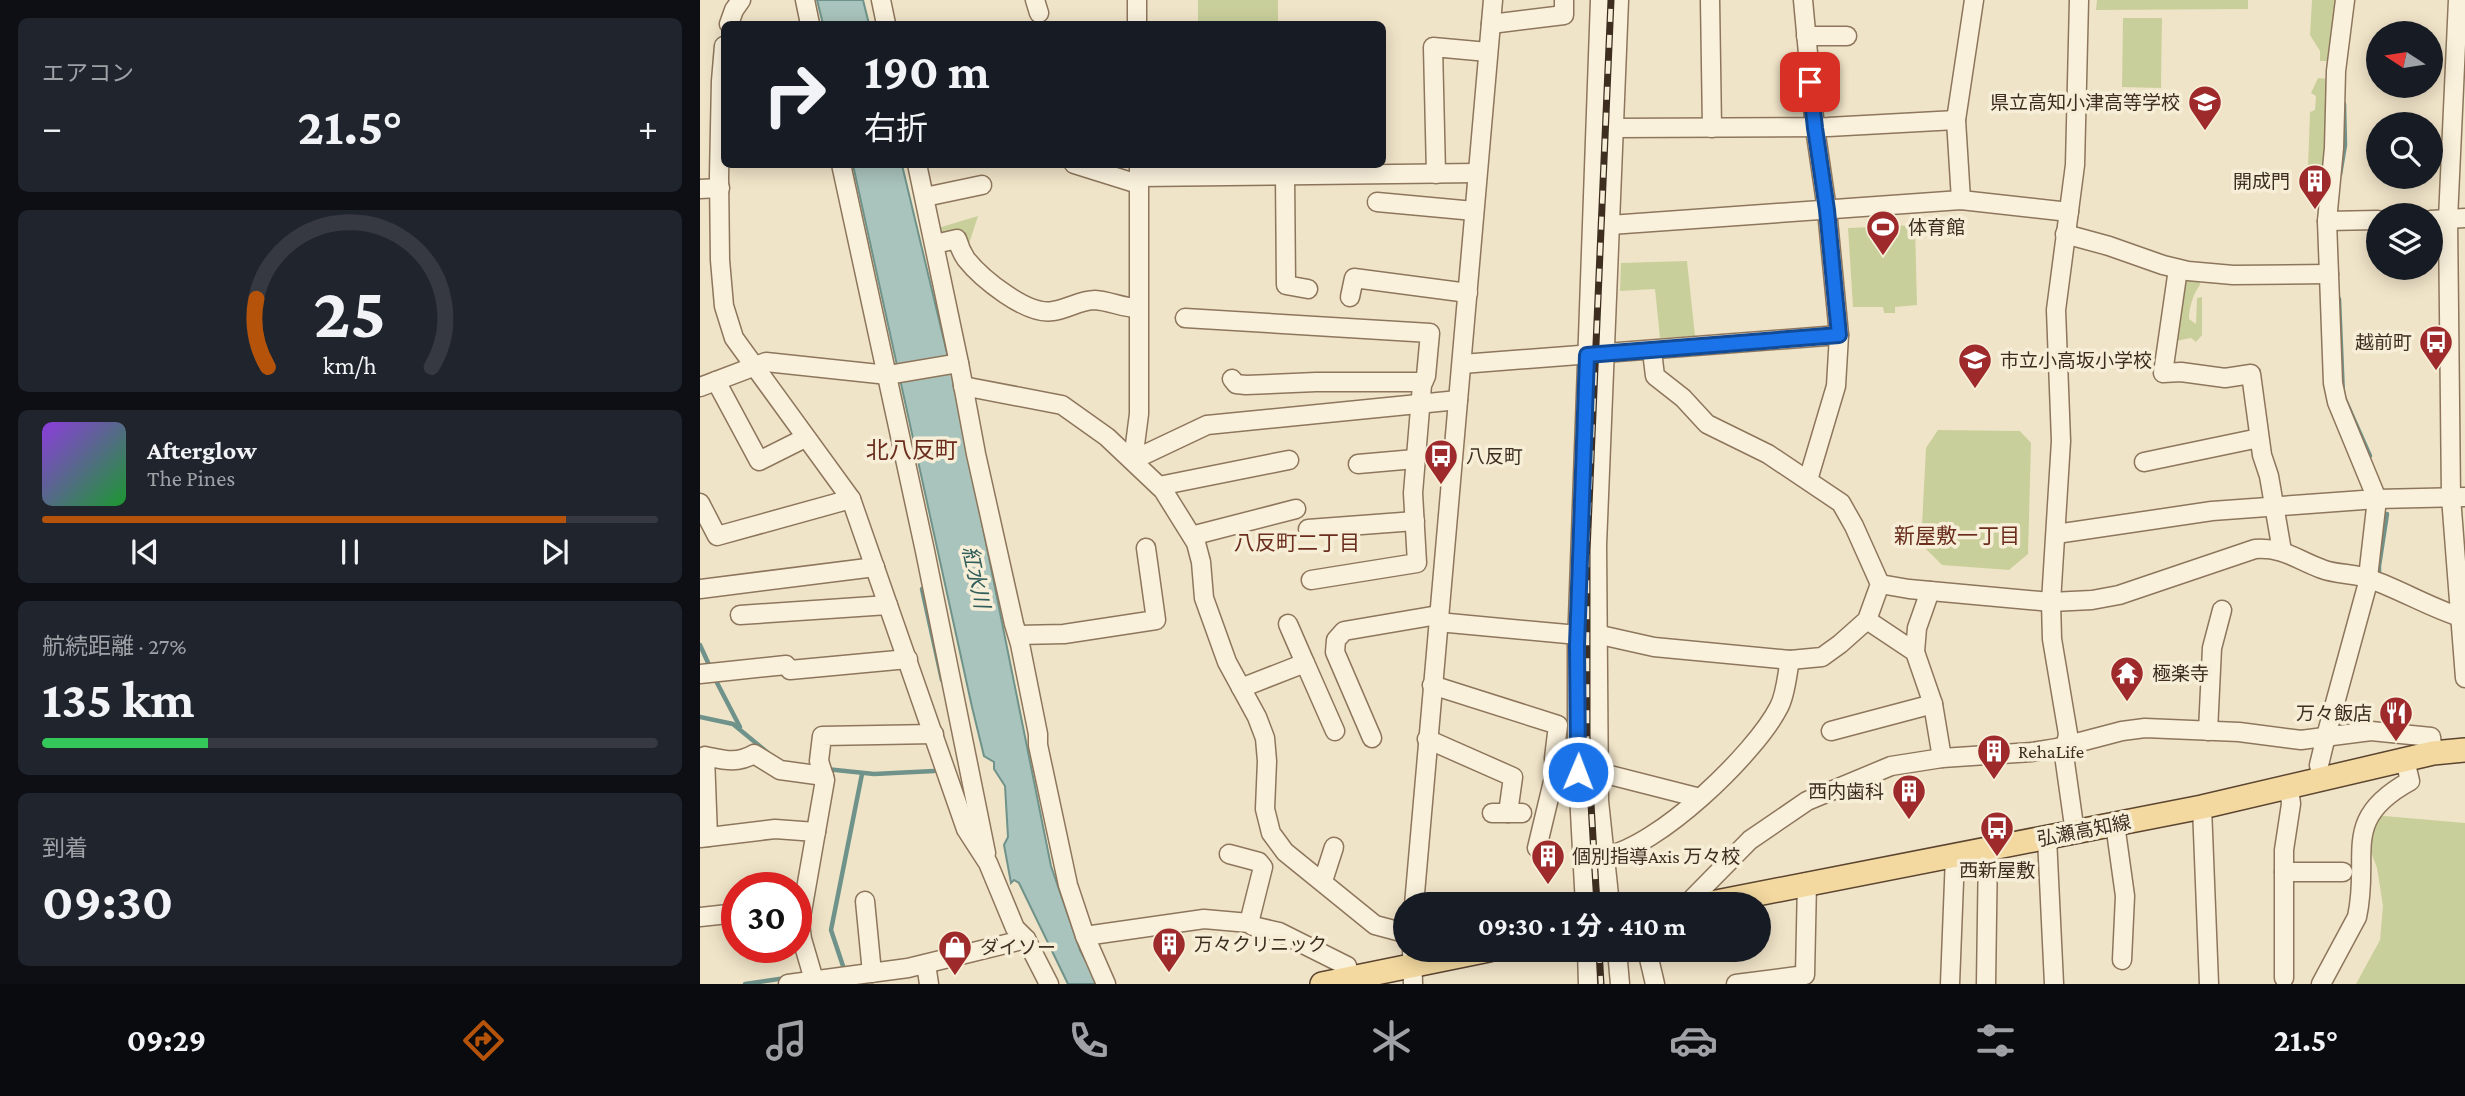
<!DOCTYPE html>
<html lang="ja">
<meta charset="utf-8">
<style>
body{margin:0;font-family:"Crimson Pro","Noto Sans JP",serif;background:#20242c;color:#f1f3f6;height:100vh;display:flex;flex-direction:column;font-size:26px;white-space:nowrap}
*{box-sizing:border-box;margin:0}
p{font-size:23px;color:#9ea1a6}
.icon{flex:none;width:38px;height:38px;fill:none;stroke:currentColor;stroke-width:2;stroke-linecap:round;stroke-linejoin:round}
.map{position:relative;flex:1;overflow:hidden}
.panel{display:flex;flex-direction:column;gap:18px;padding:18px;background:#0d0f14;width:700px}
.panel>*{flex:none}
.banner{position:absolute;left:21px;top:21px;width:665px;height:147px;border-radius:10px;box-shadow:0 4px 18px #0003;background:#171b24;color:#f1f3f6;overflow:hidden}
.needle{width:46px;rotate:282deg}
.controls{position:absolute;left:1666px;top:21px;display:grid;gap:14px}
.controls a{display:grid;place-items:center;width:77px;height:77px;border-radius:50%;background:#171b24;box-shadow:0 4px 18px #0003;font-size:35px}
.speed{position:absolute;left:21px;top:872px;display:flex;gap:14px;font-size:35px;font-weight:700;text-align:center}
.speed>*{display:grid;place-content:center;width:91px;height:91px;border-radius:50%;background:#171b24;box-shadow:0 4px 18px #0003;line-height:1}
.speed .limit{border:10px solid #d22;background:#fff;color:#111}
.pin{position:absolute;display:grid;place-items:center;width:60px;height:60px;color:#fff;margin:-30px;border-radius:14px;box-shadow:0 4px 10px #0006}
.me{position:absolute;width:77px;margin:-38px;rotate:1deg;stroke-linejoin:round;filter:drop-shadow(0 0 5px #0008)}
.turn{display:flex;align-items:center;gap:24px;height:147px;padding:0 28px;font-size:32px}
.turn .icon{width:91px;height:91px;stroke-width:2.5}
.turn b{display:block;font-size:49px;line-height:60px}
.big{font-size:52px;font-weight:700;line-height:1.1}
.panel .card{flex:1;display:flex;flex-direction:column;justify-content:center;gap:10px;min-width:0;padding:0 24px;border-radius:10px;background:#20242c}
.panel .dial{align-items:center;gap:0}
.dial svg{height:182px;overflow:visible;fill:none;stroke:#363941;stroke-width:7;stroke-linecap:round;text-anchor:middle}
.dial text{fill:#f1f3f6;stroke:none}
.song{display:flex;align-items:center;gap:21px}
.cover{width:84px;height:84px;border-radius:10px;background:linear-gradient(135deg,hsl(270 70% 55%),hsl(130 70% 35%))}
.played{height:7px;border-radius:4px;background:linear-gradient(90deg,#b45309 85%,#363941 85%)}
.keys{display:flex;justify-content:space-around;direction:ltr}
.heat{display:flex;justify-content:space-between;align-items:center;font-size:38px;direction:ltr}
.charge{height:10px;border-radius:5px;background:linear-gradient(90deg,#34c759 27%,#363941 0)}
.trip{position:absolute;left:693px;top:892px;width:378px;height:70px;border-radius:35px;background:#171b24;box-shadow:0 4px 18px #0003;font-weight:700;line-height:70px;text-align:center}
.tab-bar{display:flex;height:112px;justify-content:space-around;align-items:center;background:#090b0e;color:#9ea1a6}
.tab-bar .icon{width:49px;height:49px}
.tab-bar .selected{color:#b45309}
.tab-bar b{font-size:32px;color:#f1f3f6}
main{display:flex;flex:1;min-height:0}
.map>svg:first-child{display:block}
.green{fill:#c9cf9b}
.water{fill:#a9c4bc;stroke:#6f938a;stroke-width:2}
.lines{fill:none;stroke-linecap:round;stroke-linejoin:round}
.stream{stroke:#6f938a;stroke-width:4.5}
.minor-casing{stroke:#8d765c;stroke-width:21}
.major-casing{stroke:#5b4430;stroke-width:26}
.minor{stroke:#faf1dc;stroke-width:18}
.major{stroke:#f3d9a0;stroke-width:23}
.rail-casing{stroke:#3d2e20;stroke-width:7}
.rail{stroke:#f7eed8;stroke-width:4.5;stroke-dasharray:13;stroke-linecap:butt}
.route-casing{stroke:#114b97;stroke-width:18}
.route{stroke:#1a73e8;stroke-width:12}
.labels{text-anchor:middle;stroke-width:7;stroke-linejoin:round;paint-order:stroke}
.poi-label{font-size:19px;fill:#3d2e20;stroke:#f7eed8;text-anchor:start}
.street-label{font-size:19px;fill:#3d2e20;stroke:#f7eed8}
.neighbourhood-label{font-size:21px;fill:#6b2e1e;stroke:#f7eed8}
.water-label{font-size:21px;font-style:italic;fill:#2f5d5a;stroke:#f7eed8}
.quarter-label{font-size:23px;fill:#6b2e1e;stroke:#f7eed8}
</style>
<main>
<section class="panel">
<div class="card"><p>エアコン</p>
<div class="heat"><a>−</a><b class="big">21.5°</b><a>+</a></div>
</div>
<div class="card dial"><svg viewBox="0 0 100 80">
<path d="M14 69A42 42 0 1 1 86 69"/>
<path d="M14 69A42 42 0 0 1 9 39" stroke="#b45309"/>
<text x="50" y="56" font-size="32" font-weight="700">25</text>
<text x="50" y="72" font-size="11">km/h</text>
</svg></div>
<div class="card">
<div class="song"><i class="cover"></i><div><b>Afterglow</b><p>The Pines</p></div></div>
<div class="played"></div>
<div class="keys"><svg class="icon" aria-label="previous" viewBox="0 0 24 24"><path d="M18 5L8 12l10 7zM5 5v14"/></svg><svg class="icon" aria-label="pause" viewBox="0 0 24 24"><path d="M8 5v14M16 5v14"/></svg><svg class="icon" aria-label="next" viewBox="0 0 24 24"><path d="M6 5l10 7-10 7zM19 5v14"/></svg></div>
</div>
<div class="card"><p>航続距離 · 27%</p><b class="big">135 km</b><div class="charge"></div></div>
<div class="card"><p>到着</p><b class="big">09:30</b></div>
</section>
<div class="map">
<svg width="1765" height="984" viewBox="0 0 1765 984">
<rect width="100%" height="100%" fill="#f0e4c8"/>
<g class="green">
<rect x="498" y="0" width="80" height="24"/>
<path d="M 1397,0 L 1548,0 L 1548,9 L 1396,10 Z"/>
<path d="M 1612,0 L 1638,0 L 1630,61 L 1620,61 L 1620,51 L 1610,35 Z"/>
<path d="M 1423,18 L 1462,18 L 1461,88 L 1422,87 Z"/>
<path d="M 1618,78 L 1628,79 L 1621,197 L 1607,196 L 1610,112 L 1615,110 L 1616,96 L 1611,93 Z"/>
<path d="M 278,216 L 268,247 L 238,231 L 238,228 Z"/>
<path d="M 1215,225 L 1217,305 L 1195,307 L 1195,313 L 1184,313 L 1183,307 L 1153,307 L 1148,228 Z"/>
<path d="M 987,261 L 995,336 L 960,338 L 955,289 L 920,291 L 921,263 Z"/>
<path d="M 1480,273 L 1499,277 L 1500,285 C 1493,294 1489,308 1489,319 L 1496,324 L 1497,298 L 1502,297 L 1502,335 L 1496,342 L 1491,338 L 1471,342 Z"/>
<path d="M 1238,430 L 1320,431 L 1331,443 L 1328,554 L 1309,570 L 1242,565 L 1221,544 L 1226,448 Z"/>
<path d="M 1673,815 L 1765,823 L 1765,984 L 1656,984 L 1680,940 L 1683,906 L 1677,868 L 1665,836 Z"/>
</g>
<g class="water">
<path d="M 117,0 L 163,0 L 169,24 L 123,24 Z"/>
<path d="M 153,165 L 202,165 L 252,374 L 351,866 L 380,950 L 398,984 L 368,984 L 319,883 L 314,880 L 311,883 L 304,845 L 308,837 L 305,786 L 294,769 L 294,762 L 284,756 L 272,707 Z"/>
</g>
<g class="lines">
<g class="stream">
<path d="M 1640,175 L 1645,145 L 1644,104"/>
<path d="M 1639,299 L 1643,395 L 1670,456"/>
<path d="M 1683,576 L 1679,574 L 1679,566 L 1687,514"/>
<path d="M 222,589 L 242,680"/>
<path d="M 0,645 L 10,667"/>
<path d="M 14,677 L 40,727"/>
<path d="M 0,717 L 33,724 L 68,753"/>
<path d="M 126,769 L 174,774 L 234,771"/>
<path d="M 142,970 L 144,969 L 131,930 L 162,774"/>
<path d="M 45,984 L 86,978"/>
</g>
<g class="minor-casing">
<g id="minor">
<path d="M 105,0 L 110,24"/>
<path d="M 181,0 L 186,24"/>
<path d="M 335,0 L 339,13"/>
<path d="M 437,0 L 437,24"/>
<path d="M 1010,0 L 1012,128"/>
<path d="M 1103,0 L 1115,128 L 1127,210 L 1139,335 L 1136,386 L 1108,480"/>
<path d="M 1758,0 L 1748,219 L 1751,497 L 1765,678"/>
<path d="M 29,24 L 34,10 L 41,0"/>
<path d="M 791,24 L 864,15 L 864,0"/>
<path d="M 1106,36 L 1147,36"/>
<path d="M 24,46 L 21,81 L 19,176 L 20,260 L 24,306 L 34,338 L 151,499 L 266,829 L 288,863 L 315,928 L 326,939 L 349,984"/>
<path d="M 914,128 L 1128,127 L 1256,120"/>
<path d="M 141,164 L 225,551 L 286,853"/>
<path d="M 217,164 L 259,363 L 276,454 L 314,624 L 320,644 L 338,734 L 338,745 L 368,885 L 385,936 L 406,984"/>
<path d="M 374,164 L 438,184"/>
<path d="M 736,174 L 733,47 L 788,52"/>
<path d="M 585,175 L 586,285 L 608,289"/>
<path d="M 439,177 L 777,173"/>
<path d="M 0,189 L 20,188"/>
<path d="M 225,197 L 282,185"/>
<path d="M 1261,200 L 1256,120 L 1274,0"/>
<path d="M 677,202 L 774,211"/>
<path d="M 1731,220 L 1765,218"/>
<path d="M 1627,221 L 1678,220"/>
<path d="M 910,225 L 1261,200 L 1369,212"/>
<path d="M 1365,234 L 1409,246 L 1463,265 L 1488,271 L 1533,275 L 1629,274"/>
<path d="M 235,244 L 257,239 C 259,246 262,253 266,259 C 281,278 327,316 353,311 C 368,309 380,300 395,300 C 410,301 423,308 438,308"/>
<path d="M 1478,269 L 1463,373 L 1481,372 L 1525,378 L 1551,374 L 1562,455 L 1569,476 L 1582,551"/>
<path d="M 650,297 L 654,278 L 768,293"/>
<path d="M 485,318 L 730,333 L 726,376 L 722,385 L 713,493 L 717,563 L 611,580"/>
<path d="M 762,364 L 1139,335"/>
<path d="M 532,379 L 536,384 L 546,385 L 616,382 L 723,382"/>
<path d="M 16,381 L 59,461 L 105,438"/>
<path d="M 263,386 L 362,405 L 407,437 L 463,490 L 496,543 L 501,562 L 504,598 L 527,662 L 557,717 L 565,738 L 567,761 L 565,809 L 571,833 L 585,852 L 675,925 L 705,933"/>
<path d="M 0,387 L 66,362 L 188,375 L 259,363"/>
<path d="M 433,460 L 507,425 L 758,400"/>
<path d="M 433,460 L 439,414 L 439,164"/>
<path d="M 1444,462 L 1559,438"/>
<path d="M 658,464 L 715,459"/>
<path d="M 459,486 L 589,460"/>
<path d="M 0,503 L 17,536 L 151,499"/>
<path d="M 608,529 L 715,521"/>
<path d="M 1356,534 L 1512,511 L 1677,499 L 1765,497"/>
<path d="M 493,537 L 499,534 L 596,509"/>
<path d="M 1180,584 L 1209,589 L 1351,602 L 1392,600 L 1419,595 L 1555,549 C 1584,547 1597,560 1622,569 C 1637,575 1655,573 1670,579 C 1701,590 1729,607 1760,617"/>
<path d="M 0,589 L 175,567"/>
<path d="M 40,615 L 188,605"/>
<path d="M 1167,620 L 1215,652 L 1233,704 L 1242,758"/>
<path d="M 738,622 L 878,635 L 896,634 L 954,647 L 1090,660 L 1122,657 L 1140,644 L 1167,620 L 1180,584 L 1154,526 L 1141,503 L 1068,454 L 1007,424 L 983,398 L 955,376 L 952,351"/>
<path d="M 588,624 L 605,663"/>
<path d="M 318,635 L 364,634 L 456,620 L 446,548"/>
<path d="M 1215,652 L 1217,628 L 1230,591"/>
<path d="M 0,674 L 86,665 L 90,670 L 208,659"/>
<path d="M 732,685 L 858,725 L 854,758 L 855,773 L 837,848"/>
<path d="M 541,688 L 605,663 L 635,731"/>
<path d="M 1131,731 L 1233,704"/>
<path d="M 1508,731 L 1512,648 L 1522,610"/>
<path d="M 672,738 L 635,652 L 636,640 L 644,631 L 738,615"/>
<path d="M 727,739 L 813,777 L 808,813"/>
<path d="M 898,772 L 1000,798"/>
<path d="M 1622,779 L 1619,765 L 1626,736 L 1667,586 L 1677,499 L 1637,402 L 1633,383 L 1627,221 L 1634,148 L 1636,71 L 1645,0"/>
<path d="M 1502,807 L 1509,984"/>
<path d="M 792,813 L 822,813"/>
<path d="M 1415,824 L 1425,896 L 1422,960"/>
<path d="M 1375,833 L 1364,755 L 1368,734 L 1352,639 L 1351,602 L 1361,441 L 1356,310 L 1375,165 L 1379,0"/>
<path d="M 8,837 L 5,756 C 24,760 37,764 54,754 L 80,770 L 124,776"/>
<path d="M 0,838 L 75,829 L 116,832"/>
<path d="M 1347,838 L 1354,984"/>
<path d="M 529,854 L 559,862 L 563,867 L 549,923"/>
<path d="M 905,856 C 957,848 1055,754 1079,707 C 1086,694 1087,674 1090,660"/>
<path d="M 1584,872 L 1643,872"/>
<path d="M 623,881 L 634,847"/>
<path d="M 165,901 L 172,973"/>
<path d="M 714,905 L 793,0"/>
<path d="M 885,905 L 877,757 L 877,646 L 900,0"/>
<path d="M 910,905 L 899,801 L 897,545 L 919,0"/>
<path d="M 986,905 L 1050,840 L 1107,801 L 1191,766 L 1242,758 L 1332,752 L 1357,748 L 1422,731 L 1445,728 L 1539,732 L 1601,740 L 1671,731 L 1731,737 L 1733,753"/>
<path d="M 0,917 L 37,913"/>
<path d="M 385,936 L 504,919 L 549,923 L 553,926 L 579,932 L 647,966 L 650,978"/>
<path d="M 712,950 L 713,984"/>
<path d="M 887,950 L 888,984"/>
<path d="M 917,950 L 920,984"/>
<path d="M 947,950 L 955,984"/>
<path d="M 226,964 L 229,984"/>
<path d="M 1584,978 L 1584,850 L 1591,804 L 1589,787"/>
<path d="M 114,980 L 102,939 L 100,923 L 125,780 L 119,761 L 122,736 L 234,734"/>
<path d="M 88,984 L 208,968 L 326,939"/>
<path d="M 1036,984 L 1105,975 L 1107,882"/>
<path d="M 1250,984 L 1255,856"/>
<path d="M 1286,984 L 1288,849"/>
<path d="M 1621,984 L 1657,917 C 1671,854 1639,820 1710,781 L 1705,760"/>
</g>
</g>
<g class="major-casing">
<g id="major">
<path d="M 1001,905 L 1502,807 L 1733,753 L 1765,750"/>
<path d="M 622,984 L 789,950"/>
</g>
</g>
<use href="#minor" class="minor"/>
<use href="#major" class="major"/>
<g class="rail-casing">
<g id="rail">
<path d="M 897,905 L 887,736 L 887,551 L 911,0"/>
<path d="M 899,950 L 901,984"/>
</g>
</g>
<use href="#rail" class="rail"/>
</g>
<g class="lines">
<g class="route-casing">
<path id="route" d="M 878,772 L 877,646 L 887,355 L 1139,335 L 1127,210 L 1115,128 L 1110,82"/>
</g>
<use href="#route" class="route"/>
</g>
<defs>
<g id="school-pin" transform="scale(1.75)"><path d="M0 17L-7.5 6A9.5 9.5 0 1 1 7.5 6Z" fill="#9e2a2b" stroke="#f7eed8"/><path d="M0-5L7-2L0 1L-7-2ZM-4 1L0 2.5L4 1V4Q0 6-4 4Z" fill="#fff"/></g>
<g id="building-pin" transform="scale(1.75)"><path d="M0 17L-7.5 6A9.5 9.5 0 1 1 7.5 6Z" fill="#9e2a2b" stroke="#f7eed8"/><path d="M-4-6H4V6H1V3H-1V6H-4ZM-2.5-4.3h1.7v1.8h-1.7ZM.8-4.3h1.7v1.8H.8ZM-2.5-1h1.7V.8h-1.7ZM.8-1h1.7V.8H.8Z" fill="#fff"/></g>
<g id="stadium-pin" transform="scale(1.75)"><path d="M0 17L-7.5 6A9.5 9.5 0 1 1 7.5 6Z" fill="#9e2a2b" stroke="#f7eed8"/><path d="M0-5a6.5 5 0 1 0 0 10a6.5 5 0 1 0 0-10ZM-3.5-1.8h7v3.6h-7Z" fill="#fff"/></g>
<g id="bus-pin" transform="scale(1.75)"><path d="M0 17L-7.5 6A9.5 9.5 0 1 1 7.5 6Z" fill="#9e2a2b" stroke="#f7eed8"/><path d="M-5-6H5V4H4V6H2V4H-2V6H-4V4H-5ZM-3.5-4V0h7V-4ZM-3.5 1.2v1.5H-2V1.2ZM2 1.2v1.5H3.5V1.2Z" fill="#fff"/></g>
<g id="temple-pin" transform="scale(1.75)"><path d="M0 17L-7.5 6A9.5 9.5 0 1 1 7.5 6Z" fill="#9e2a2b" stroke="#f7eed8"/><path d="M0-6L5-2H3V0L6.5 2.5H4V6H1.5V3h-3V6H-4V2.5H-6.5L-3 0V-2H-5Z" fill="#fff"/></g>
<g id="restaurant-pin" transform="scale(1.75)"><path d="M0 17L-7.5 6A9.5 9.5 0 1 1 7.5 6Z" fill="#9e2a2b" stroke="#f7eed8"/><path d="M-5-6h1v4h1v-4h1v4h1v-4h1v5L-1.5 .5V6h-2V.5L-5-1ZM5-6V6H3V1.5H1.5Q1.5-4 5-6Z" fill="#fff"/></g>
<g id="shop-pin" transform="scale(1.75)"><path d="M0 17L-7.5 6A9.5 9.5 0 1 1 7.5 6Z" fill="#9e2a2b" stroke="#f7eed8"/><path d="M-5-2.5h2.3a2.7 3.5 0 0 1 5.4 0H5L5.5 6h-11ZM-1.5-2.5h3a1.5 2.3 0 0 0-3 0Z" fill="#fff"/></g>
</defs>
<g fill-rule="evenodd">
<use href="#school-pin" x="1505" y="102"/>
<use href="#building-pin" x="1615" y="181"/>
<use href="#stadium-pin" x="1183" y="227"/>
<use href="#bus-pin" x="1736" y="342"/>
<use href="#school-pin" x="1275" y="360"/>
<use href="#bus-pin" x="741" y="456"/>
<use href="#temple-pin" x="1427" y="673"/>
<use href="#restaurant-pin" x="1696" y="713"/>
<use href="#building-pin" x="1294" y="751"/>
<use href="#building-pin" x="1209" y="791"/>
<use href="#bus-pin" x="1297" y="828"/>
<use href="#building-pin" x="848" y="856"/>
<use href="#building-pin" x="469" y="944"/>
<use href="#shop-pin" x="255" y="947"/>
</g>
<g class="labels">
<g class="poi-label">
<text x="1480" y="109" text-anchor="end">県立高知小津高等学校</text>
<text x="1590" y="188" text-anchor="end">開成門</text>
<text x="1208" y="234">体育館</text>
<text x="1712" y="349" text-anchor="end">越前町</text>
<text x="1300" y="367">市立小高坂小学校</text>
<text x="766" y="463">八反町</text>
<text x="1452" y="680">極楽寺</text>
<text x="1672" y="720" text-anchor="end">万々飯店</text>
<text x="1318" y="758">RehaLife</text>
<text x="1184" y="798" text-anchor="end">西内歯科</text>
<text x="872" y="863">個別指導Axis 万々校</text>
<text x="1297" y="877" text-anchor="middle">西新屋敷</text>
<text x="494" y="951">万々クリニック</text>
<text x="280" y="954">ダイソー</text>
</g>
<g class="street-label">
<text transform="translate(1384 830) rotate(-11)" y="7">弘瀬高知線</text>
</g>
<g class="neighbourhood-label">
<text x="1257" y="543">新屋敷一丁目</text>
<text x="597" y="550">八反町二丁目</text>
</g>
<g class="water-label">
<text transform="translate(276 577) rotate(78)" y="7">紅水川</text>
</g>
<g class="quarter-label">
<text x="212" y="458">北八反町</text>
</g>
</g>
</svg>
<div class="controls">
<a><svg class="needle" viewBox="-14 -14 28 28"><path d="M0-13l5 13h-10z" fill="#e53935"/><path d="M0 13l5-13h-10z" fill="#9ea1a6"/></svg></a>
<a><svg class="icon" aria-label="search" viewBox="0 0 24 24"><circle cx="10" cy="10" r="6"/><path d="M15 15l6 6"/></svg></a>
<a><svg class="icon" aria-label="layers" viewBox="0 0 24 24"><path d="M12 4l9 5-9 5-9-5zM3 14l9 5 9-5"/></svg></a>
</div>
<div class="speed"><div class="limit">30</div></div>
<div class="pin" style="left:1110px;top:82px;background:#d93025"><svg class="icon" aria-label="arrive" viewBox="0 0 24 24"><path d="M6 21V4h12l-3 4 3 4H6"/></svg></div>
<svg class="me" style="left:878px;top:772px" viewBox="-20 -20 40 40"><circle r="17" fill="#1a73e8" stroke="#fff" stroke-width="3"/><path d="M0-11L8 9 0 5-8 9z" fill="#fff"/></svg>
<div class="trip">09:30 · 1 分 · 410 m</div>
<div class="banner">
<div class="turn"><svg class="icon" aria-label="right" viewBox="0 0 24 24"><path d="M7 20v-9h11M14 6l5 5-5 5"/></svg><div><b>190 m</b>右折</div></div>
</div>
</div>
</main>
<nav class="tab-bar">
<b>09:29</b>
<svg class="icon selected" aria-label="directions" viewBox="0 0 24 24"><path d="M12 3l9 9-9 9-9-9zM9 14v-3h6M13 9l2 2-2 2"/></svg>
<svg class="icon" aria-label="music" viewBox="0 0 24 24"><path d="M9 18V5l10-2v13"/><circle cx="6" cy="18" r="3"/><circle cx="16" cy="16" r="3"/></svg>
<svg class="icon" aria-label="phone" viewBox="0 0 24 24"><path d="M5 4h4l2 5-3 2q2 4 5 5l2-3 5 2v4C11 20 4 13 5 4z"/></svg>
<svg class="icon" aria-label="climate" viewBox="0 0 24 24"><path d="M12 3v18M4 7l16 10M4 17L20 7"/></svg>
<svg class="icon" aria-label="car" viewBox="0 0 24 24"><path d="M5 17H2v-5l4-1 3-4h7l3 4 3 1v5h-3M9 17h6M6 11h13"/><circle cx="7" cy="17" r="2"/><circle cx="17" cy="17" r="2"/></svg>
<svg class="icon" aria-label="filters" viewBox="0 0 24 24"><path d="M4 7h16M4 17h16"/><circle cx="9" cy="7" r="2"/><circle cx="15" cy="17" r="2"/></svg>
<b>21.5°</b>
</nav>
